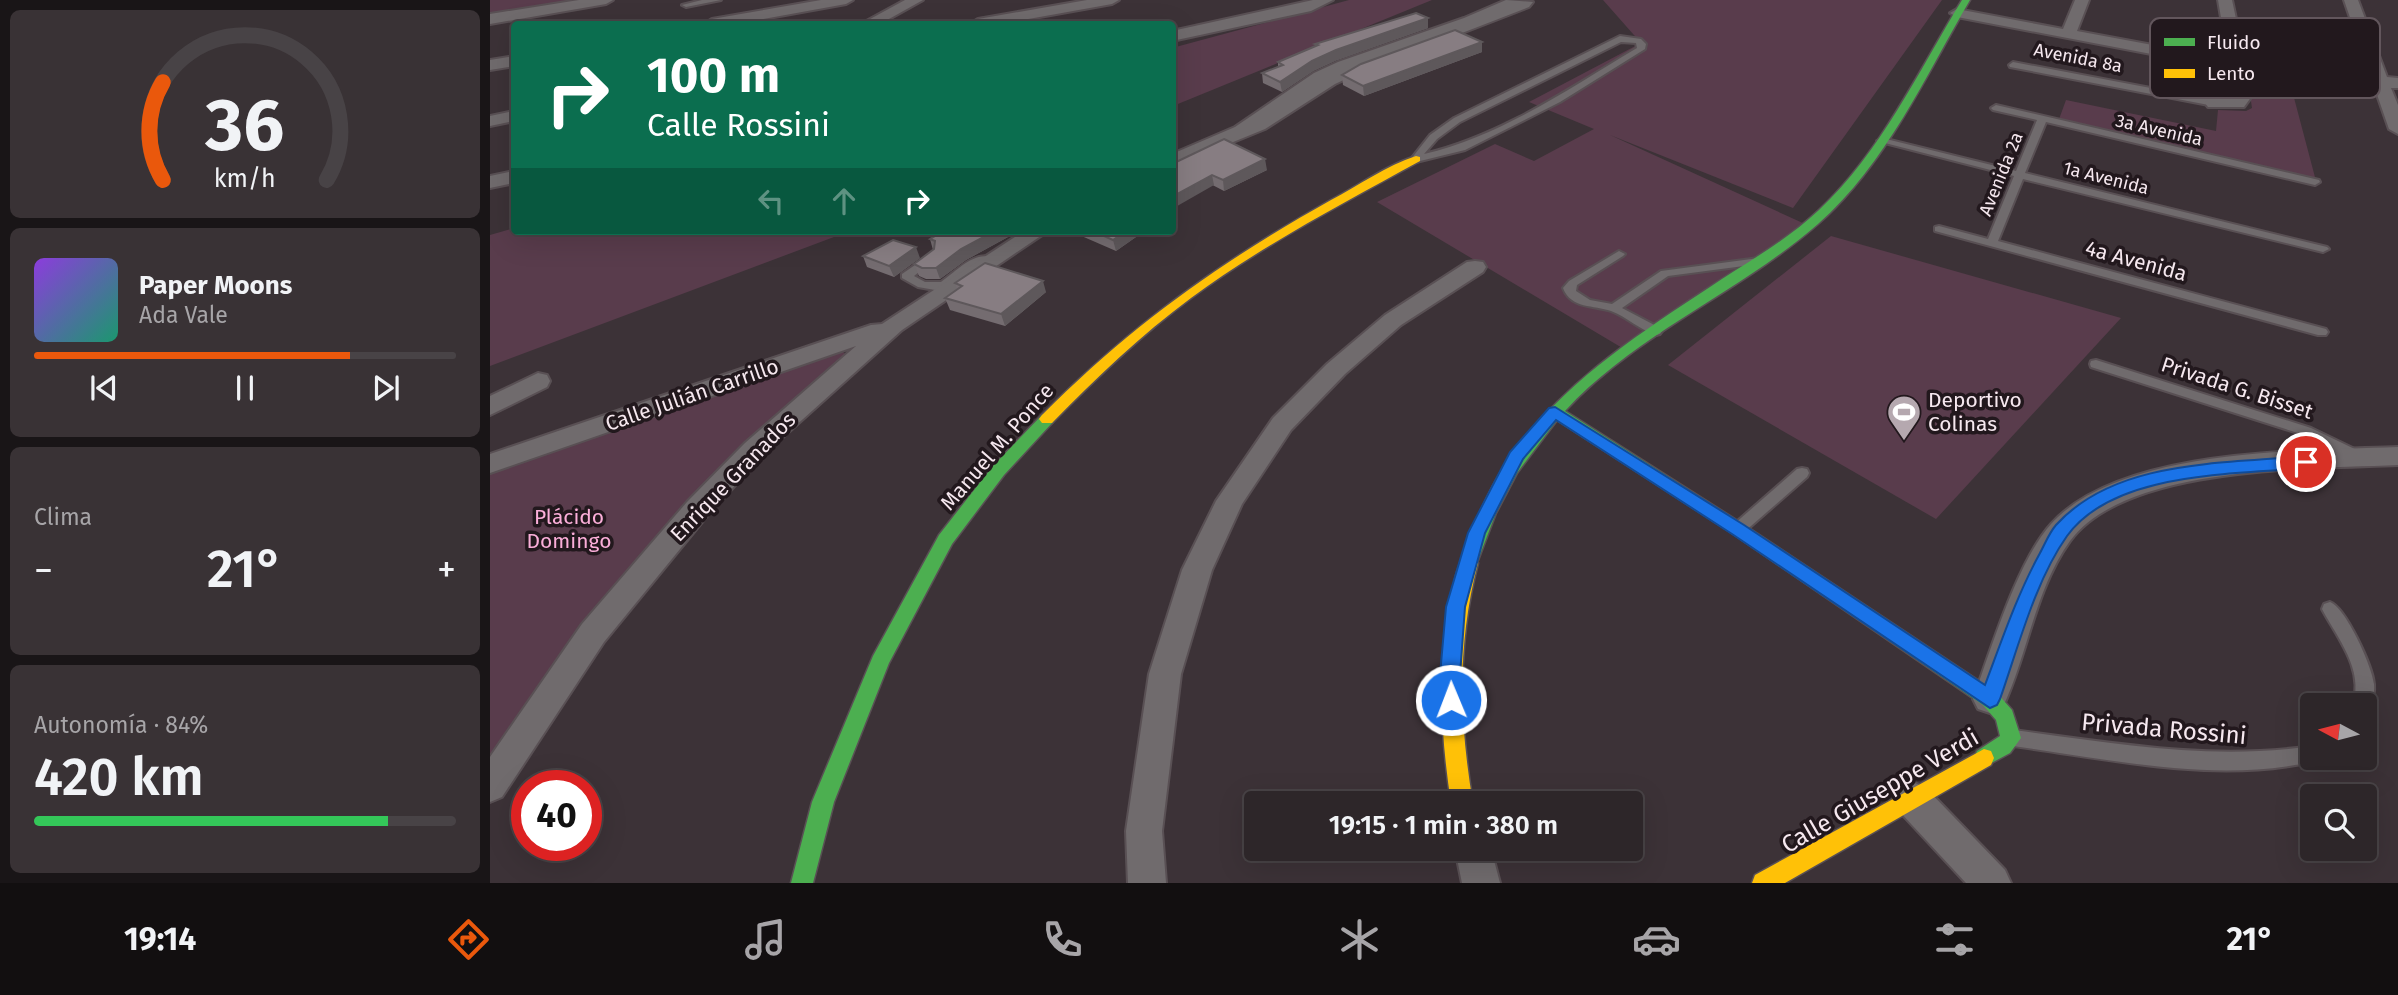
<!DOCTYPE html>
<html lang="es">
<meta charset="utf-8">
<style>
body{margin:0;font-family:"Fira Sans",sans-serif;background:#393235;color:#f1f3f6;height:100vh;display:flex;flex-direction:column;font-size:26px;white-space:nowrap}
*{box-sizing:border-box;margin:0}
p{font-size:23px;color:#a7a5a8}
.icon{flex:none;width:38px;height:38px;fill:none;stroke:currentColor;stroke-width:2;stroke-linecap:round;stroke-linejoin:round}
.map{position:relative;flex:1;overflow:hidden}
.details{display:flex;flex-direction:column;gap:10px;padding:10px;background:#191517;width:490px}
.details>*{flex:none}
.hud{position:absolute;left:21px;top:21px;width:665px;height:214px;border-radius:7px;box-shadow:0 7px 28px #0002,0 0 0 2px #484346;background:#0b6e4f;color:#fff;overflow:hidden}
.needle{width:46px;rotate:277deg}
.buttons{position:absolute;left:1810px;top:693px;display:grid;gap:14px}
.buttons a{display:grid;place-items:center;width:77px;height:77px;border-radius:7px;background:#2d2629;box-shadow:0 7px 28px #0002,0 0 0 2px #484346;font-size:35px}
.speed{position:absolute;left:21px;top:770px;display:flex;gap:14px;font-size:35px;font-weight:700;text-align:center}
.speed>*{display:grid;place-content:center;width:91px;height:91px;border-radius:50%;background:#2d2629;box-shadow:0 7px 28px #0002,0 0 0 2px #484346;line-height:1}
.speed .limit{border:10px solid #d22;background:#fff;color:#111}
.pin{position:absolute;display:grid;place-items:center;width:60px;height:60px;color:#fff;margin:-30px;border:4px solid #fff;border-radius:50%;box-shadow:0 2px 7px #0007}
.me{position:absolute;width:77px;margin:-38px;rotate:359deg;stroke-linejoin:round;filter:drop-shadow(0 0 5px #0008)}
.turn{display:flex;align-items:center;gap:24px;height:147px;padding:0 21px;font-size:32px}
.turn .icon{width:91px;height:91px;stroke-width:2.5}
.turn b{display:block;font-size:49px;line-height:60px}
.lanes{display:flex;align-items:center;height:66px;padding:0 21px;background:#0003;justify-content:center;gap:35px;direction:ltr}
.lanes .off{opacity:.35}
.big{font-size:52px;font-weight:600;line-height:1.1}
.details .tile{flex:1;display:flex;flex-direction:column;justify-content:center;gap:10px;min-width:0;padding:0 24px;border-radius:10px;background:#393235}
.details .dial{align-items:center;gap:0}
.dial svg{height:182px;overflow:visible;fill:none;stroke:#484346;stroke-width:7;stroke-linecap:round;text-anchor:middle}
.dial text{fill:#f1f3f6;stroke:none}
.song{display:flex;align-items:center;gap:21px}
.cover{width:84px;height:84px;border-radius:10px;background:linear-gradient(135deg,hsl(270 70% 55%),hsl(160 70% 35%))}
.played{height:7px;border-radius:4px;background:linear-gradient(90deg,#ea580c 75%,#484346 75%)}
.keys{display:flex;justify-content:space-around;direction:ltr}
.heat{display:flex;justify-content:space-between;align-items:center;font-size:38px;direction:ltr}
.charge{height:10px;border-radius:5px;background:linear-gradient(90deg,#34c759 84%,#484346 0)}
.trip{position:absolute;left:754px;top:791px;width:399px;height:70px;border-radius:7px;background:#2d2629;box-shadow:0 7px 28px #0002,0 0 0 2px #484346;font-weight:600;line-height:70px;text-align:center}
.dock{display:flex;height:112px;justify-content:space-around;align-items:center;background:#120f10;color:#a7a5a8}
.dock .icon{width:49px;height:49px}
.dock .active{color:#ea580c}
.dock b{font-size:32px;color:#f1f3f6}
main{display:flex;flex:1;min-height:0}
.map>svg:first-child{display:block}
.green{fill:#593c4c}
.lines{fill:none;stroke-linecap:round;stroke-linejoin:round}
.lane-casing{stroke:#595054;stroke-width:4}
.street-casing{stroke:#595054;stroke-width:4}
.fast-casing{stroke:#595054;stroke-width:3}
.slow-casing{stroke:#595054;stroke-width:3}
.lane{fill:#706b6d;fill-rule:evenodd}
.street{fill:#706b6d;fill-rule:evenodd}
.fast{fill:#4caf50;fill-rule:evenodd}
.slow{fill:#ffc107;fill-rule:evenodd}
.wall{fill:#746c70}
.shaded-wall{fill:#5e585b}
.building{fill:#877d82;stroke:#5e585b;stroke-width:2}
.route{fill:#1a73e8;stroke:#114b97;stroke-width:2}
.labels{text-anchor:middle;stroke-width:7;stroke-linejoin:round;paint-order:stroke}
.far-street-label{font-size:18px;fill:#f6e8ef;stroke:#22181d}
.street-label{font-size:21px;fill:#f6e8ef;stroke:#22181d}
.poi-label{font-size:21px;fill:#f6e8ef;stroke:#22181d;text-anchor:start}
.park-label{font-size:21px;fill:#fbaed9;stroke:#22181d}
.near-street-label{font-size:24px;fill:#f6e8ef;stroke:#22181d}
.key{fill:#22181d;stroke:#62565c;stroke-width:2}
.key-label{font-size:19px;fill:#f6e8ef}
</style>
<main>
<section class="details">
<div class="tile dial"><svg viewBox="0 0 100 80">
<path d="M14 69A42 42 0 1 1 86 69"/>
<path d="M14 69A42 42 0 0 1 14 26" stroke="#ea580c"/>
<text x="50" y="56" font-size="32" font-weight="700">36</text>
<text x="50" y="72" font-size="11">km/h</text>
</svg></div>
<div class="tile">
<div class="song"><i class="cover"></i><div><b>Paper Moons</b><p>Ada Vale</p></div></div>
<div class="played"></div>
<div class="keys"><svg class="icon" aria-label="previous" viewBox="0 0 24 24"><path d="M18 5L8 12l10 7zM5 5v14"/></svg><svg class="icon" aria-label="pause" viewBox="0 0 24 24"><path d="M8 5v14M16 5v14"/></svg><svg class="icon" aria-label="next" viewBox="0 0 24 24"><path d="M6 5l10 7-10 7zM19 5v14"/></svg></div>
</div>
<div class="tile"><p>Clima</p>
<div class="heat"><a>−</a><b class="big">21°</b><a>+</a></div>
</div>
<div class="tile"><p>Autonomía · 84%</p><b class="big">420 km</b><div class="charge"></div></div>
</section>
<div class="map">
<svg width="1908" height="883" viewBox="0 0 1908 883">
<rect width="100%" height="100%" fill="#3c3237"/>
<g class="green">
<path d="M 0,0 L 99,0 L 0,16 Z"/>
<path d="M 859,0 L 942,0 L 683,106 L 682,48 Z"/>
<path d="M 1113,0 L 1452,0 L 1303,208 L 1120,135 L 1315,224 L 1134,349 L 887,202 L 1005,144 L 1044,161 L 1104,129 L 1039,102 L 1151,43 Z"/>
<path d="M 1756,69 L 1798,75 L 1826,181 L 1568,122 L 1576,100 L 1726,131 L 1728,110 L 1756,111 L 1762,108 Z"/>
<path d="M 24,228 L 24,231 L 360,231 L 0,366 L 0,235 Z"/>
<path d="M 1341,236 L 1631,318 L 1446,519 L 1178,365 Z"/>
<path d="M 352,351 L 357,356 L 243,460 L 0,767 L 0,472 Z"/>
</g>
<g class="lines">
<g class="lane-casing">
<g id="lane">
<path d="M 212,0 L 231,0 L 196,7 L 192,5 Z"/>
<path d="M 1130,36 L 1151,39 L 1156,44 L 1155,49 L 1070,102 L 975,150 L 926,162 L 921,159 L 940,135 L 964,118 ZM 1131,42 L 1146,43 L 1147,48 C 1080,88 1011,136 934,154 L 947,139 L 970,122 Z"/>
<path d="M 1523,62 L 1724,100 L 1729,103 L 1724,106 L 1520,67 L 1519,65 Z"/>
<path d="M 1506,105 L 1829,180 L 1830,182 L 1825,185 L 1556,122 L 1535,173 L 1837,247 L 1839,249 L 1833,252 L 1533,179 L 1508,241 L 1836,329 L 1838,332 L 1836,335 L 1828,335 L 1445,231 L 1445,227 L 1449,226 L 1498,239 L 1524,176 L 1387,141 L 1392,138 L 1526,171 L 1547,120 L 1503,110 L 1501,108 Z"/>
<path d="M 1129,251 L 1135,254 L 1133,256 L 1087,285 L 1086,291 L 1100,300 L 1122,304 L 1171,271 L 1269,258 L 1275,261 L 1269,264 L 1178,276 L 1132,308 L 1170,328 L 1172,331 L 1170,334 L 1166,335 C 1150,330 1137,317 1121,311 C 1104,305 1081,309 1073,288 L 1079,281 Z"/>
<path d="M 441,254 L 445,255 L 445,259 L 424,276 L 435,282 L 451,282 C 466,272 487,247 506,260 L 504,262 L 491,264 L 459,287 L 445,290 L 428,287 L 412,278 L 412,274 Z"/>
<path d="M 1606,360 L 1821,428 L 1875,454 L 1877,457 L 1870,462 L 1865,460 L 1811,434 L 1601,367 L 1600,364 L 1601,361 Z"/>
<path d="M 1312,468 L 1317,469 L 1319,473 L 1317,477 L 1253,533 L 1243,533 L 1240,529 L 1243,525 L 1307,469 Z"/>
<path d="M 1840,602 C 1856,608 1882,666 1884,684 C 1885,693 1882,702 1878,710 L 1874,712 L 1874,705 L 1863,705 C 1874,669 1848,639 1832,609 L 1834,604 Z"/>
<path d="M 1523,730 C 1624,743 1720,761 1822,746 L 1822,758 L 1829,758 C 1822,764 1810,764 1799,766 C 1708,780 1614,758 1523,746 L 1517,744 L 1514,738 L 1517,732 Z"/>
</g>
</g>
<g class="street-casing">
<g id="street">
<path d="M 89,0 L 123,0 L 116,4 L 0,24 L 0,14 Z"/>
<path d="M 331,0 L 363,0 L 356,4 L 245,24 L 214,24 L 222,19 Z"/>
<path d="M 415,0 L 433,0 L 390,24 L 371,24 Z"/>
<path d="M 597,0 L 629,0 L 622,4 L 511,24 L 480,24 L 488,19 Z"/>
<path d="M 823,0 L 843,0 L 821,11 L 682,41 L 682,31 Z"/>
<path d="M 1016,0 L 1043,2 L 1039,7 L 941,45 L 929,44 L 902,53 L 901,58 L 845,84 L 775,129 L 682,167 L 682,154 L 745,127 L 824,73 L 848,62 L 974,18 Z"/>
<path d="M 1585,0 L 1599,0 L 1587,31 L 1738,59 L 1728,0 L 1742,0 L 1755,61 L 1880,76 L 1854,0 L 1868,0 L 1897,77 L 1908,78 L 1908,88 L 1901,88 L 1908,105 L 1908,134 L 1899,129 L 1884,86 L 1757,71 L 1762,96 L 1754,107 L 1718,107 L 1715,103 L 1718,99 L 1744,96 L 1740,69 L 1467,17 L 1460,13 L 1467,9 L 1573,29 Z"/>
<path d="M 24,56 L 24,66 L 0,70 L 0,60 Z"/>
<path d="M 24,111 L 24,121 L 0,126 L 0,116 Z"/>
<path d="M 24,171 L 24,183 L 0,188 L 0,176 Z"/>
<path d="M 534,231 L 558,231 L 412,330 L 273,455 L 217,516 L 114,642 L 12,797 L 0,802 L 0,757 L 92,624 L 197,502 L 255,443 L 366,346 L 0,473 L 0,454 L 381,325 L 392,324 Z"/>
<path d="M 985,261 L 993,262 L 996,267 L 993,272 L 911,325 L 855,374 L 801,430 L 752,504 L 722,570 L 691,674 L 672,831 L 676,883 L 638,883 L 636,831 L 659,674 L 692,570 L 726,501 L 783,418 L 837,364 L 895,315 L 977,262 Z"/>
<path d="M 48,373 L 57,375 L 60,381 L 57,387 L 0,415 L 0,396 Z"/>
<path d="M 1908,447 L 1908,465 C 1820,469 1636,465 1580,541 C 1544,591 1538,655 1512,709 L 1500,713 L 1488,709 L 1483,699 C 1501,650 1527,562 1561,524 C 1630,448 1811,451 1908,447 Z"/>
<path d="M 1422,782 L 1435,787 L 1515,870 L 1521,883 L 1476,883 L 1409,811 L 1404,799 L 1409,787 Z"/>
<path d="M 965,849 L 1001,849 L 1010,883 L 972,883 Z"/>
</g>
</g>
<g class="fast-casing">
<g id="fast">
<path d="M 1472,0 L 1480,0 C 1435,77 1396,164 1328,224 C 1249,293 1147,333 1075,411 L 1254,525 L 1507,693 L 1522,710 L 1531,738 L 1520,753 L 1494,767 L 1487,765 L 1484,758 L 1487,751 L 1510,736 L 1506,720 L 1493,705 L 1242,533 L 1067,420 L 1027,473 L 1006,513 L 985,568 L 979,570 L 973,568 L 970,563 C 983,530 995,496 1014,467 C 1065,388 1144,337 1220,287 C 1257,262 1296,241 1329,210 C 1391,152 1428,72 1472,0 Z"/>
<path d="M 557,414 L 565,419 L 562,423 L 514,475 L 462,544 L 399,663 L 344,802 L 323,883 L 301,883 L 322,802 L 383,656 L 449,535 L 502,467 L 552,415 Z"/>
</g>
</g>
<g class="slow-casing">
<g id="slow">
<path d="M 926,156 L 930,157 L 930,161 C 852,204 773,245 701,298 C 651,335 606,378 562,423 L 552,423 L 549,419 L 552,415 C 643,324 729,263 841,200 C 868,186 897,165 926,156 Z"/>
<path d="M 979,556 L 985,558 L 988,563 C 967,644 969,721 983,803 L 961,803 C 951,737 947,671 960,605 C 963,590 965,572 973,558 Z"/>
<path d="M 1494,749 L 1501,751 L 1504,758 L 1501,765 L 1295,883 L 1262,883 L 1265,875 Z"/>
</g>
</g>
<use href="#lane" class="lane"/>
<use href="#street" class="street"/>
<use href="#fast" class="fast"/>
<use href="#slow" class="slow"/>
</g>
<g class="wall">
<path d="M 938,18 L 938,28 L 847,60 L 823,71 L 792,92 L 773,83 L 772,73 L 788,67 L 788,62 L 825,46 L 825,44 Z"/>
<path d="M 992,42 L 992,52 L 874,96 L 853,85 L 852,75 Z"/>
<path d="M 682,164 L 777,170 L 734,191 Z"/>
<path d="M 454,231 L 529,231 L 476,260 L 450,279 L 436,279 L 429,276 L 424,264 L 443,250 L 440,239 Z"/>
<path d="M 580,231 L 644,231 L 646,237 L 626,251 Z"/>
<path d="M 373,256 L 430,258 L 404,277 L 377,267 Z"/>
<path d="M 465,283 L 556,292 L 515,326 L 460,310 L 455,298 L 467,290 Z"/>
</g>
<g class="shaded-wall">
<path d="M 938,18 L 938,28 L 847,60 L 823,71 L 792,92 L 790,82 L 822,61 L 846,50 Z"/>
<path d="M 992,42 L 992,52 L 874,96 L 873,86 Z"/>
<path d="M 775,159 L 777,170 L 734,191 L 733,180 Z"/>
<path d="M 722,175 L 724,185 L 682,209 L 682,197 Z"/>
<path d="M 505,231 L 529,231 L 476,260 L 450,279 L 446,268 L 471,249 Z"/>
<path d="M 636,231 L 644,231 L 646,237 L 626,251 L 623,240 Z"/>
<path d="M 426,247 L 430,258 L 404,277 L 399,266 Z"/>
<path d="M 553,281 L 556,292 L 515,326 L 511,314 Z"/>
</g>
<g class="building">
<path d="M 926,13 L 938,18 L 846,50 L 822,61 L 790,82 L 772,73 L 793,65 L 788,62 L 828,45 L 825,44 Z"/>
<path d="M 965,30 L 992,42 L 873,86 L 852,75 L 871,64 Z"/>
<path d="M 734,139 L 775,159 L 733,180 L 722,175 L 682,197 L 682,164 Z"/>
<path d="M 454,231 L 505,231 L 471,249 L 446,268 L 432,268 L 424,264 L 444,249 L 445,241 L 440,239 Z"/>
<path d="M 603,231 L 636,231 L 623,240 Z"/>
<path d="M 403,240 L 426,247 L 399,266 L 373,256 Z"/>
<path d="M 495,263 L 553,281 L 511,314 L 455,298 L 472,286 L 465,283 Z"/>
</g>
<path class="route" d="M 1065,407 L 1254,525 L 1495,685 C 1512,640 1527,595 1550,553 C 1555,544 1559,533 1566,525 C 1626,459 1734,464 1816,456 L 1824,462 L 1816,468 C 1744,475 1624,471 1577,536 C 1545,581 1528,648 1510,699 L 1507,705 L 1500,708 L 1242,534 L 1066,420 L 1033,459 L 995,533 L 975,607 L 970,675 L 971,700 L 969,706 L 961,709 L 954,706 L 951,700 L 950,675 L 956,607 L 978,533 L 1020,452 L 1059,408 Z"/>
<defs>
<g id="stadium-pin" transform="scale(1.75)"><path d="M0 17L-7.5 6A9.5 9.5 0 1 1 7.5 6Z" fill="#b5a8af" stroke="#22181d"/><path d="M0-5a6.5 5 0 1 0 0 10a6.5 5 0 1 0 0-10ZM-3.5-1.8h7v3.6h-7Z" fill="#fff"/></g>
</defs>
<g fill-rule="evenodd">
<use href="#stadium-pin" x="1414" y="412"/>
</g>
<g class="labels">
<g class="far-street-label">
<text transform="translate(1588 58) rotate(11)" y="6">Avenida 8a</text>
<text transform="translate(1669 130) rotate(13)" y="6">3a Avenida</text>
<text transform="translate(1511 174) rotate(-68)" y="6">Avenida 2a</text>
<text transform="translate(1616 178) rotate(14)" y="6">1a Avenida</text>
</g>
<g class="street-label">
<text transform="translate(1646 261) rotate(15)" y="7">4a Avenida</text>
<text transform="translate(1747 388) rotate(18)" y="7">Privada G. Bisset</text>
<text transform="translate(202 395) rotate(-19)" y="7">Calle Julián Carrillo</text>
<text transform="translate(507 447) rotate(-49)" y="7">Manuel M. Ponce</text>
<text transform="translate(243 477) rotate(-46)" y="7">Enrique Granados</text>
</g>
<g class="poi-label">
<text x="1438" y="407">Deportivo<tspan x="1438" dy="24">Colinas</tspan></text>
</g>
<g class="park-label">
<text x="79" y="524">Plácido<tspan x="79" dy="24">Domingo</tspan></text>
</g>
<g class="near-street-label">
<text transform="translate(1674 729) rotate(5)" y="8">Privada Rossini</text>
<text transform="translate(1390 791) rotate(-30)" y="8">Calle Giuseppe Verdi</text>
</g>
</g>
<rect x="1660" y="18" width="230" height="80" rx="10" class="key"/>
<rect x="1674" y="38" width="31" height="8" fill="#4caf50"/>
<rect x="1674" y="69" width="31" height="9" fill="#ffc107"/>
<g class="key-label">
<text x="1717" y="49">Fluido</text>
<text x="1717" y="80">Lento</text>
</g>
</svg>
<div class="buttons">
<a><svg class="needle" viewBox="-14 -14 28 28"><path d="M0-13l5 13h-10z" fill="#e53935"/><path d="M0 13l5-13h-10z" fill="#a7a5a8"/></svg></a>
<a><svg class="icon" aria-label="search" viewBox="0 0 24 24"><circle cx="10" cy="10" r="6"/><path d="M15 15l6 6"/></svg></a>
</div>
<div class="speed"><div class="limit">40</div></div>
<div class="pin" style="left:1816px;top:462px;background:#d93025"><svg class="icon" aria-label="arrive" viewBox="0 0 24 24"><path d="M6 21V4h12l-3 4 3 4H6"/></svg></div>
<svg class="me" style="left:961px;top:700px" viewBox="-20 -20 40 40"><circle r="17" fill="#1a73e8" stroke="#fff" stroke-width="3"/><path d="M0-11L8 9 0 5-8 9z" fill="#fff"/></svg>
<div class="trip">19:15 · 1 min · 380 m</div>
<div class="hud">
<div class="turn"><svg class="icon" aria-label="right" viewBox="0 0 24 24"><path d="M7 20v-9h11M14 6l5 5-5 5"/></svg><div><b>100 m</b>Calle Rossini</div></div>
<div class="lanes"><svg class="icon off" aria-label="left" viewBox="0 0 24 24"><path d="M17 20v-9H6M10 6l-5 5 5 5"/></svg><svg class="icon off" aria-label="ahead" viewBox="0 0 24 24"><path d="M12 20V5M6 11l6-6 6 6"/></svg><svg class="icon" aria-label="right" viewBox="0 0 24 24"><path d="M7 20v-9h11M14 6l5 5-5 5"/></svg></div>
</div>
</div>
</main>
<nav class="dock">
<b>19:14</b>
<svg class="icon active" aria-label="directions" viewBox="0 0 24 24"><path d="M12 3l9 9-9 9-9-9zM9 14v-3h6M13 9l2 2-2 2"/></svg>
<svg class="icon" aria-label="music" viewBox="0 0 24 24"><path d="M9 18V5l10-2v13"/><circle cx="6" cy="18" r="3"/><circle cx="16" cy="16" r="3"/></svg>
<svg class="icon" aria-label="phone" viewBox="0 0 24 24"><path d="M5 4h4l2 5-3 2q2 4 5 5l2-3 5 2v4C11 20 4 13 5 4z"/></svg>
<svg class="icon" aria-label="climate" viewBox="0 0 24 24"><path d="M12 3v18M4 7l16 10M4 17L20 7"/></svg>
<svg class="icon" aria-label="car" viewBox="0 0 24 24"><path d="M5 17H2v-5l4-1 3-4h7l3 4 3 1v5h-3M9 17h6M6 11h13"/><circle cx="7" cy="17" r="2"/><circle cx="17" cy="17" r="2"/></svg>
<svg class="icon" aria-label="filters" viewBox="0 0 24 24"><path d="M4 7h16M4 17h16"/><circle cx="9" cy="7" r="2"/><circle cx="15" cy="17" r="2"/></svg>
<b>21°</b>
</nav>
